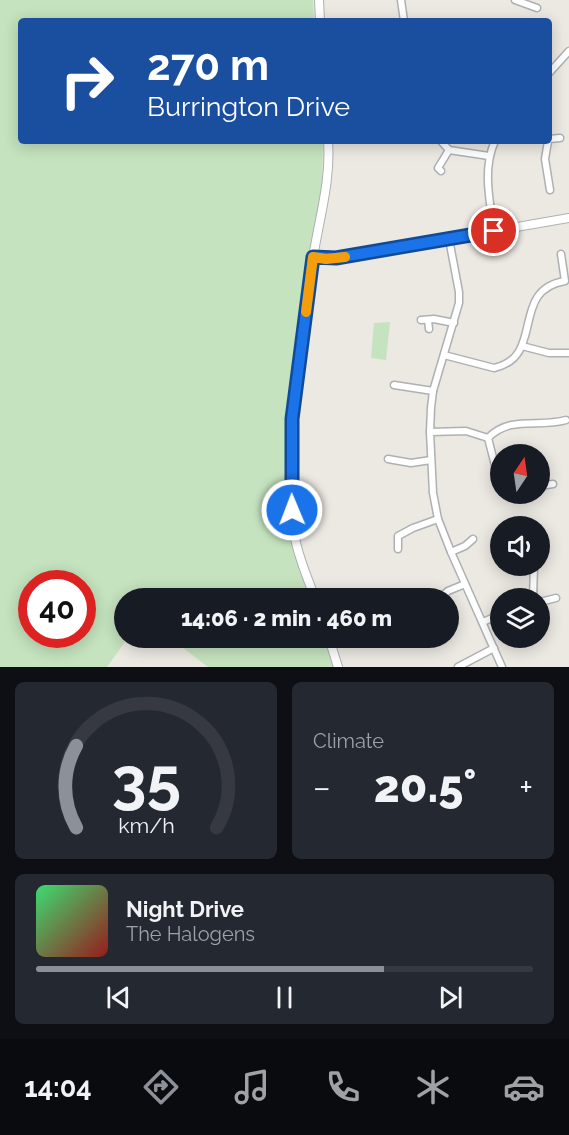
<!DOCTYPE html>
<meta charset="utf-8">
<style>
body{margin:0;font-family:Raleway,sans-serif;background:#242831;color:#f1f3f6;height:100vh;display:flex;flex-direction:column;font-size:22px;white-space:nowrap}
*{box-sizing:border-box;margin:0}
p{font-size:20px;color:#9ea1a6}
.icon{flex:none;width:33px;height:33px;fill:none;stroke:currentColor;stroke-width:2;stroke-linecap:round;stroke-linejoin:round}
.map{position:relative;height:667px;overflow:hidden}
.panel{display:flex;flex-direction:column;gap:15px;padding:15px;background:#0d0f14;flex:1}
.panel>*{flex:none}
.banner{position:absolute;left:18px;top:18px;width:534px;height:126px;border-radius:6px;box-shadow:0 3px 15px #0003;background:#1a4fa0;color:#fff;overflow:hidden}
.needle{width:39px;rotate:13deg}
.tools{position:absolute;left:490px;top:444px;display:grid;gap:12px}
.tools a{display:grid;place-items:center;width:60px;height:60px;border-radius:50%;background:#171b24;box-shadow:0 3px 15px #0003;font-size:30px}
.speed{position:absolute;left:18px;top:570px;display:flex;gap:12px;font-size:30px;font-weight:700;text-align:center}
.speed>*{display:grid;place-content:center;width:78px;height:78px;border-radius:50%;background:#171b24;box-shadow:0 3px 15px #0003;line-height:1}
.speed .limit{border:9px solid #d22;background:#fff;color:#111}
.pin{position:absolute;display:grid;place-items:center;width:51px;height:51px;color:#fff;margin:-26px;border:3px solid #fff;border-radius:50%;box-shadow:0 2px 6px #0007}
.me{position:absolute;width:66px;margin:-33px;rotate:359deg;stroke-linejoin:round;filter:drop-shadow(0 0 4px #0008)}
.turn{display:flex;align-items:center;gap:21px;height:126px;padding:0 30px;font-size:27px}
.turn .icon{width:78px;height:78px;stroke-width:2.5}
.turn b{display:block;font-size:42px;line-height:51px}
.big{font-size:45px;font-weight:800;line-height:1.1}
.panel .tile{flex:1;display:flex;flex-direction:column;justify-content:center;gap:9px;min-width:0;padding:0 21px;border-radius:9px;background:#242831}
.panel .dial{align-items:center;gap:0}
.dial svg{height:156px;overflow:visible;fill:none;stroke:#363941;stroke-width:7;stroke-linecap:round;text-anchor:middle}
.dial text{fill:#f1f3f6;stroke:none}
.song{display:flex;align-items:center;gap:18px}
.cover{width:72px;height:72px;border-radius:9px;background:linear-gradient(135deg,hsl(140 70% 55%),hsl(0 70% 35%))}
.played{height:6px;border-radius:3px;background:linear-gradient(90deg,#8c9099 70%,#363941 70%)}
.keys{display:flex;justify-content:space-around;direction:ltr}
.heat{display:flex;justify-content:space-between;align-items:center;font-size:33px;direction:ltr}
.panel .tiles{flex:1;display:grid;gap:15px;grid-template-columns:1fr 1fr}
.tile:last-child{grid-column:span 2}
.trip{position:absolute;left:114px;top:588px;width:345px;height:60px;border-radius:30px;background:#171b24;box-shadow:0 3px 15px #0003;font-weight:800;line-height:60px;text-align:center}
.tabs{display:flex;height:96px;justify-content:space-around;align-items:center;background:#090b0e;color:#9ea1a6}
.tabs .icon{width:42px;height:42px}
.tabs .selected{color:#8c9099}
.tabs b{font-size:27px;color:#f1f3f6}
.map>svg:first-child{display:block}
.green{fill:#c5e3bf;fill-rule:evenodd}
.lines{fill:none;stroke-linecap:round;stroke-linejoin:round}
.minor-casing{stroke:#adb1b4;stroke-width:9}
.tertiary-casing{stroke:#adb1b4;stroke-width:10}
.minor{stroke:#fff;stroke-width:6}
.tertiary{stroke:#fff;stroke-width:8}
.route-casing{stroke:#114b97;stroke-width:15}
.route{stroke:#1a73e8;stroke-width:10}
.slow{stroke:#f59e0b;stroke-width:10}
</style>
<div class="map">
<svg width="569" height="667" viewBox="0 0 569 667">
<rect width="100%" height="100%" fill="#ece8e2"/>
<g class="green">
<path d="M 0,0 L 313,0 L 314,21 L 21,21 L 21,141 L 323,141 L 322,187 L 306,267 L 297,327 L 285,434 L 287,526 L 310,598 L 124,598 L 124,638 L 128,638 L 107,667 L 0,667 ZM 32,584 L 82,584 L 82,634 L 32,634 Z"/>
<path d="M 390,322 L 386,360 L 371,358 L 374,323 Z"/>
<path d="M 170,638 L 324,638 L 334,667 L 208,667 Z"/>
</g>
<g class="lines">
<g class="minor-casing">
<g id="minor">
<path d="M 401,0 L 404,21"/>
<path d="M 515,0 L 537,8"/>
<path d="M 549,73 L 569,51"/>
<path d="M 549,139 L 560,138"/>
<path d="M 441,141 L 449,150 L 489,156"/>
<path d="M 548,141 L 545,159 L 550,190"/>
<path d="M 441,171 L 438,168 L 449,150"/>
<path d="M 494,231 C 490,202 482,169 495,141"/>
<path d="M 449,239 L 459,292 L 459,303 L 433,391 L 431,408 L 430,432 L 433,493 L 438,519 L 451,552 L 502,667"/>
<path d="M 421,320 L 434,319 L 454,323"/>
<path d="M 428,320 L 429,329"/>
<path d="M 522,346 L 549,353 L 569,353"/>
<path d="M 444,355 L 494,368 C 546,357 509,290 565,281 L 561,254"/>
<path d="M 394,385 L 433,391"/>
<path d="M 430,432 L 466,431 L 488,438 L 498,477 L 501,481"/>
<path d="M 488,438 C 510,415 539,428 566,420"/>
<path d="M 388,459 L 411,463 L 431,460"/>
<path d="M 540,486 L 553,484"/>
<path d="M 398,549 L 398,536 L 413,528 L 438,519"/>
<path d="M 451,552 L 465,546 L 473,539"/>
<path d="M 440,598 L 448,591 L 465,584"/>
<path d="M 533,598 L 534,566"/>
<path d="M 540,602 L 556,598"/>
<path d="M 483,622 L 501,614"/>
<path d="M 458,667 L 494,648"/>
</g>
</g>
<g class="tertiary-casing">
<g id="tertiary">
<path d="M 319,0 L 320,21"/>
<path d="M 313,257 L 336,258 L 569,218"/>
<path d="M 315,598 C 308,579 299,559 295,538 C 284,477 293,414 301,352 C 305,321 308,289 313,258 C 319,219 331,181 328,141"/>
<path d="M 329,638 L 338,667"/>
</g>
</g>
<use href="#minor" class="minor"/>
<use href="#tertiary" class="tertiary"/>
</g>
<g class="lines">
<g class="route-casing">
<path id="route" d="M 292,510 L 292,419 L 313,257 L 336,258 L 494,231"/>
</g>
<use href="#route" class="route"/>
<path class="slow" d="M 306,312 L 313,257 L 326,259 L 345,257"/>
</g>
</svg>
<div class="tools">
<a><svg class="needle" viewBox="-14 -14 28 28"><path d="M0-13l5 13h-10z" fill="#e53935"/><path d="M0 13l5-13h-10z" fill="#9ea1a6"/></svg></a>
<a><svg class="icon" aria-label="sound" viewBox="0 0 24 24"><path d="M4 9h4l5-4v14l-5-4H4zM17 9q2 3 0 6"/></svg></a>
<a><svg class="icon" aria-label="layers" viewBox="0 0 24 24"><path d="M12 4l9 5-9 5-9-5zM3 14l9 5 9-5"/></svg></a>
</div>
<div class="speed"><div class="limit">40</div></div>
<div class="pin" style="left:494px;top:231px;background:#d93025"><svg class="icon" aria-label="arrive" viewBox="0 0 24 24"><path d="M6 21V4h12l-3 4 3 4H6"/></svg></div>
<svg class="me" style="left:292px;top:510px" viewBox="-20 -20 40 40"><circle r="17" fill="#1a73e8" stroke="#fff" stroke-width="3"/><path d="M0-11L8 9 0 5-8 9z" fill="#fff"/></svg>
<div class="trip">14:06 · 2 min · 460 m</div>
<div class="banner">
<div class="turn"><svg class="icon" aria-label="right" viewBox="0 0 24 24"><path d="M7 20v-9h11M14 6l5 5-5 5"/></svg><div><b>270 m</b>Burrington Drive</div></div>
</div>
</div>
<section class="panel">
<div class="tiles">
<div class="tile dial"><svg viewBox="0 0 100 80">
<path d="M14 69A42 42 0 1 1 86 69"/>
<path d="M14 69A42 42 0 0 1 14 27" stroke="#8c9099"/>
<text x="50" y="56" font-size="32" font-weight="700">35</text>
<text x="50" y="72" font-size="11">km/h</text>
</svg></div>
<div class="tile"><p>Climate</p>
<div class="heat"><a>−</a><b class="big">20.5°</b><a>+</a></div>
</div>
<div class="tile">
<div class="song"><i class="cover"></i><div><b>Night Drive</b><p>The Halogens</p></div></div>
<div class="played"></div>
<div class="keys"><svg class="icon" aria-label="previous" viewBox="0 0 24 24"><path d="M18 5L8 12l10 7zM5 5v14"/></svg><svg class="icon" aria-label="pause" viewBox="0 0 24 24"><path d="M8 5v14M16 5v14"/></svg><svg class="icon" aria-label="next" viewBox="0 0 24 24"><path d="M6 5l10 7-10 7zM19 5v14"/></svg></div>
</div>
</div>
</section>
<nav class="tabs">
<b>14:04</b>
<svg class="icon selected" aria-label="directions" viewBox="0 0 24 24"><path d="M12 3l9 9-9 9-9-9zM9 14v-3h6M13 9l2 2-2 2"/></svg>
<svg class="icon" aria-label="music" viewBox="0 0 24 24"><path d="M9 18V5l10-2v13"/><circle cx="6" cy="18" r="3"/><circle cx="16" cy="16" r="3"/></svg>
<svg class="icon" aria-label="phone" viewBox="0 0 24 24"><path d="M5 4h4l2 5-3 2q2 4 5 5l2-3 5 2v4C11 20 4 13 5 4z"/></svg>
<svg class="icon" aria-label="climate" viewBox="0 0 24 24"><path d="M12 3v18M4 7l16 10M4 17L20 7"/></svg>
<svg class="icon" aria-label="car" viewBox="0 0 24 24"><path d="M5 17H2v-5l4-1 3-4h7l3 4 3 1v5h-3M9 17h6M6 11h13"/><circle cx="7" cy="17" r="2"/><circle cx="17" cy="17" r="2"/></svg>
</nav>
